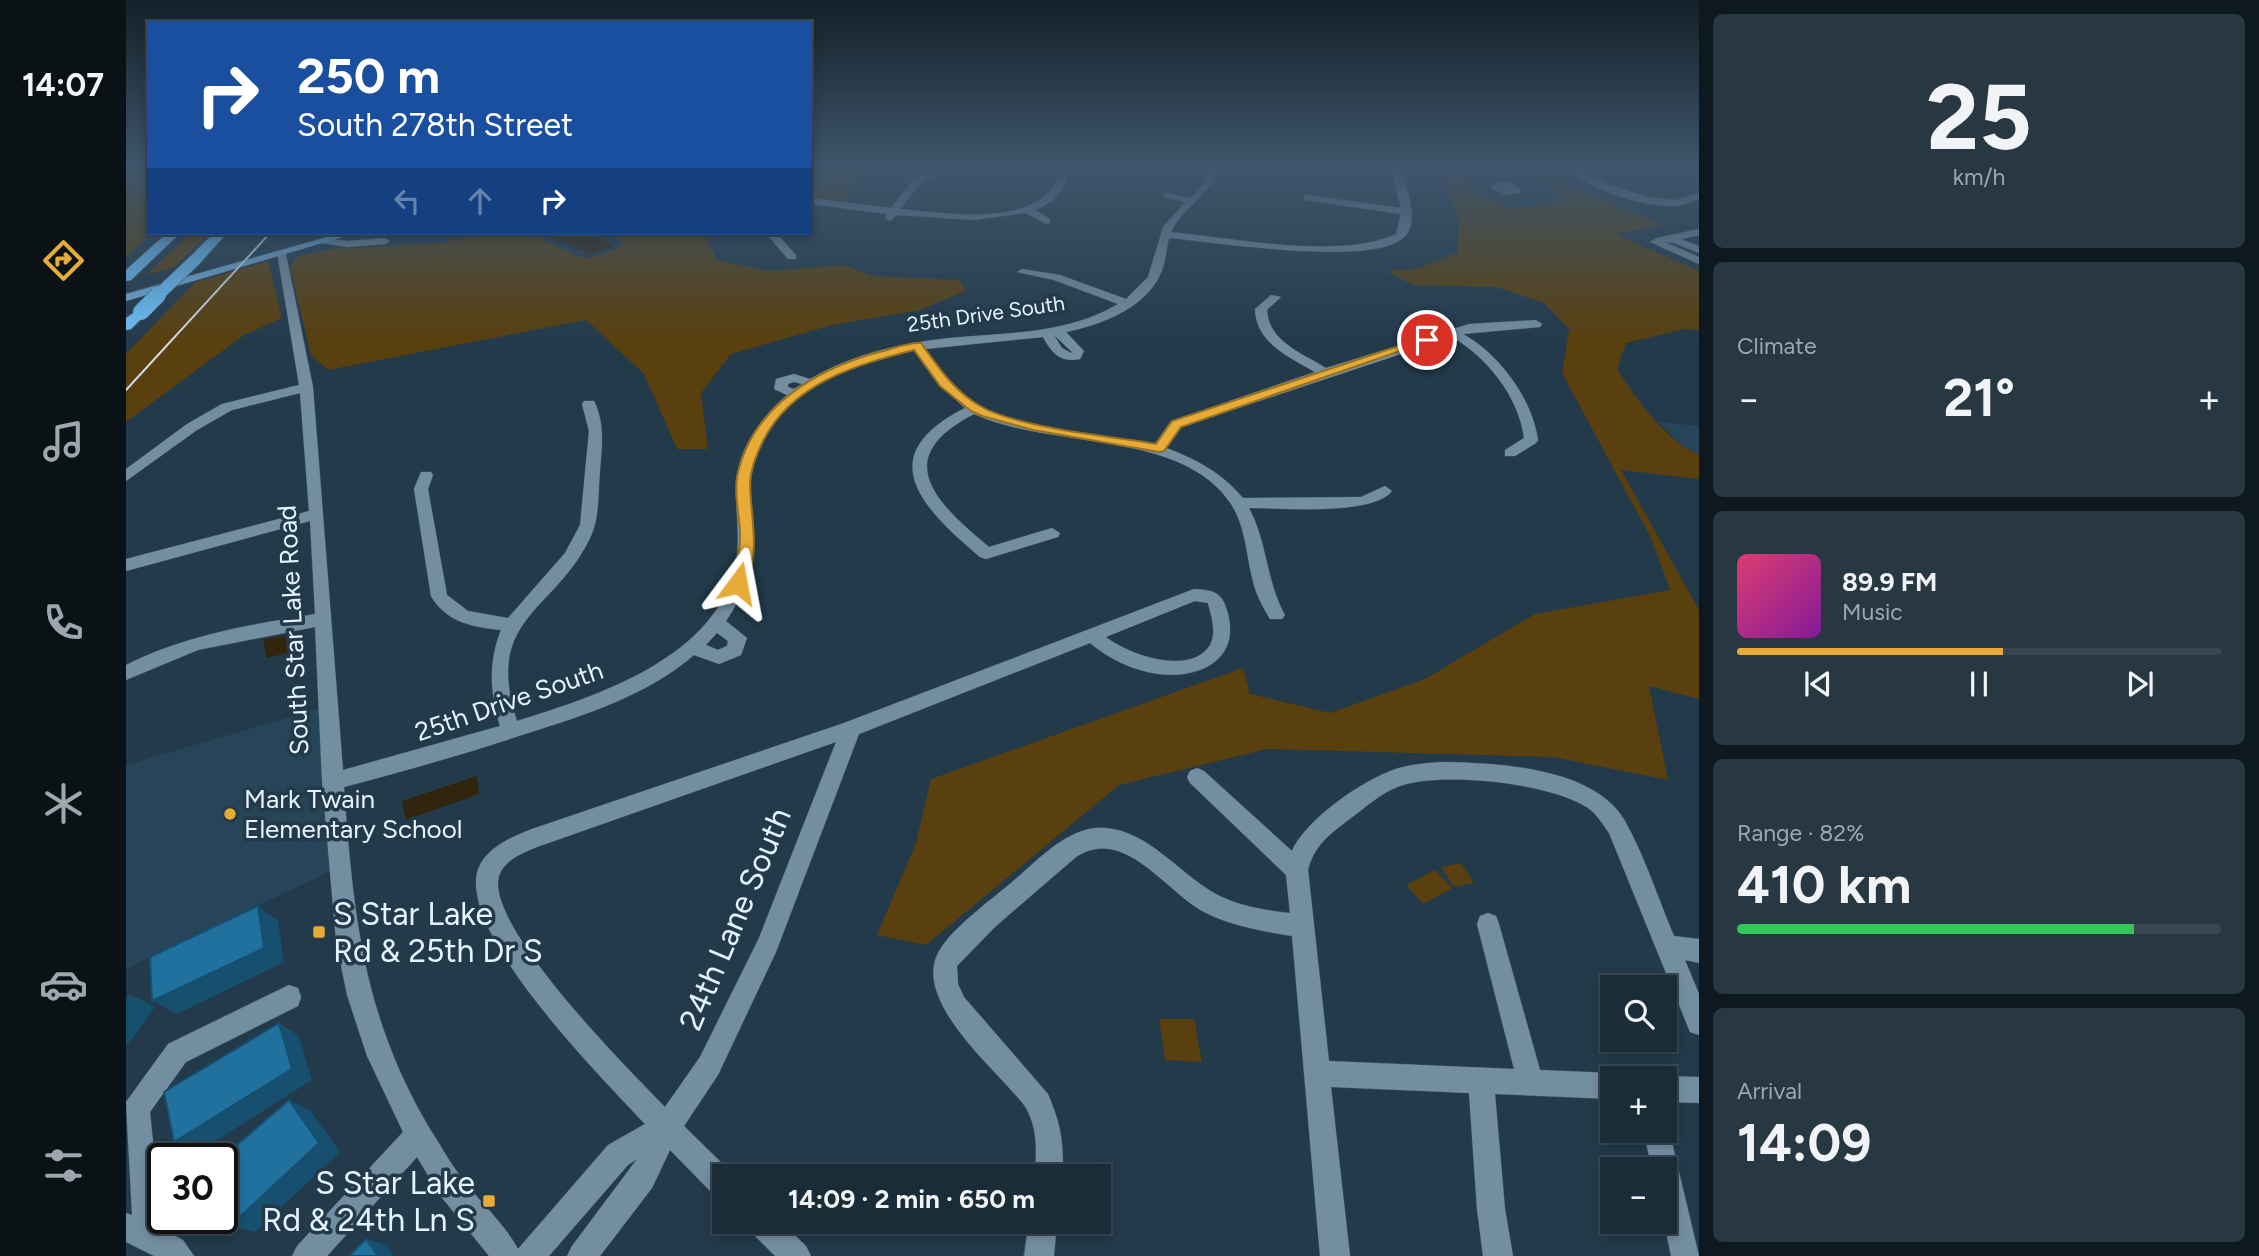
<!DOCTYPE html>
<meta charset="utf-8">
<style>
body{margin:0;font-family:Figtree,sans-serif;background:#273843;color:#f1f3f6;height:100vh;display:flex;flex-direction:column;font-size:26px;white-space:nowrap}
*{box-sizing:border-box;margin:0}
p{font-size:23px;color:#9fa7ae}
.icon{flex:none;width:38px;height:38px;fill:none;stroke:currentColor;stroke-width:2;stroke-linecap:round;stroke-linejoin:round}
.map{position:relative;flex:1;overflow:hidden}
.drawer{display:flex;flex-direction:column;gap:14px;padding:14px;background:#0e181f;width:560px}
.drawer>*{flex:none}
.guide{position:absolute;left:21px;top:21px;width:665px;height:214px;border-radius:0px;box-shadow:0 4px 10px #0003,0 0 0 2px #384853;background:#1a4fa0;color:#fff;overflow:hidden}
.buttons{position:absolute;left:1474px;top:975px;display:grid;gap:14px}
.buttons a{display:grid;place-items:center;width:77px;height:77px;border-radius:0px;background:#1a2c38;box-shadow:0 4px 10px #0003,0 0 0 2px #384853;font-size:35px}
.speed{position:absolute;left:21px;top:1143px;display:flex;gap:14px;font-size:35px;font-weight:700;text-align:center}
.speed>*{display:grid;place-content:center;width:91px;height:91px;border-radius:50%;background:#1a2c38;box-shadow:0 4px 10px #0003,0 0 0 2px #384853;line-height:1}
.speed .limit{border:4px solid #111;border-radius:10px;background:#fff;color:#111}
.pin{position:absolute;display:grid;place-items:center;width:60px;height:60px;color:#fff;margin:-30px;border:4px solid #fff;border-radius:50%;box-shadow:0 2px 7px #0007}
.me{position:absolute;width:77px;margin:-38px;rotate:13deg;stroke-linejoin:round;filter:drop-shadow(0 0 5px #0008)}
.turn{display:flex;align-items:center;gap:24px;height:147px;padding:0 35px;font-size:32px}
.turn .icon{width:91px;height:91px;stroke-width:2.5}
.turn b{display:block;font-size:49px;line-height:60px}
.lanes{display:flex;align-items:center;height:66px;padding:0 35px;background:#0003;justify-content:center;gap:35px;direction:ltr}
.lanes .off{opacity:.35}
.big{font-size:52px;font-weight:700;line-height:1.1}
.drawer .tile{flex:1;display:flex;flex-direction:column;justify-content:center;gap:10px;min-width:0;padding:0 24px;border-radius:10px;background:#273843}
.drawer .dial{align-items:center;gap:0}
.dial b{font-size:91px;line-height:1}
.song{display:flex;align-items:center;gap:21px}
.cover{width:84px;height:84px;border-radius:10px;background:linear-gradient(135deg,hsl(340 70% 55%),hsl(290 70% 35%))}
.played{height:7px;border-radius:4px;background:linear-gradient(90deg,#e7ac37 55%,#384853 55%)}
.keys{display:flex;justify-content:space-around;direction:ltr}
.heat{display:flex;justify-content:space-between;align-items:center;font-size:38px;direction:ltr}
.charge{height:10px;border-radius:5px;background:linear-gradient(90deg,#34c759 82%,#384853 0)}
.trip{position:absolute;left:586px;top:1164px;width:399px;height:70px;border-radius:0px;background:#1a2c38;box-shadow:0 4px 10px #0003,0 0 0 2px #384853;font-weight:700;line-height:70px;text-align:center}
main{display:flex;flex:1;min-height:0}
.tab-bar{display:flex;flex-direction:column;width:126px;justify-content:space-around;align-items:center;background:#0a1216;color:#9fa7ae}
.tab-bar .icon{width:49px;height:49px}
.tab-bar .current{color:#e7ac37}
.tab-bar b{font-size:32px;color:#f1f3f6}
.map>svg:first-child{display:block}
.built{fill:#264559}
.green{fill:#59400e}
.water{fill:#32250d}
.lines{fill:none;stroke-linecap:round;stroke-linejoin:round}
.minor-casing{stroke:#425866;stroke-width:1}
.major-casing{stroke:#425866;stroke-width:1}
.highway-casing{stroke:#425866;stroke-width:2}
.minor{fill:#748ea1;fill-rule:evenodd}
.major{fill:#6fadd6;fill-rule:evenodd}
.highway{fill:#6cc1f9;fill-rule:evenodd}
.tram{stroke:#cedee8;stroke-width:2}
.highway-bridge-far1-casing{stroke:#425866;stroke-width:13;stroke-linecap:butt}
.highway-bridge-casing{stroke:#425866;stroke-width:17;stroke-linecap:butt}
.highway-bridge-far1{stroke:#6cc1f9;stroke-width:12}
.highway-bridge{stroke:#6cc1f9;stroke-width:16}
.shaded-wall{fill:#174f6f}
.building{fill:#21719f;stroke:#174f6f;stroke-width:2}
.route{fill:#e7ac37;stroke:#967024;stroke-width:2}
.poi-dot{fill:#e7ac37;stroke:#223a4a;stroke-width:2.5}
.labels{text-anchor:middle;stroke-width:7;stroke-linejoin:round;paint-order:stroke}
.far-street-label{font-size:21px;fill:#e5f4fe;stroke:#223a4a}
.street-label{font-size:26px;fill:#e5f4fe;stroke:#223a4a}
.poi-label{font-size:26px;fill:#e5f4fe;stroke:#223a4a;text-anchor:start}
.near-poi-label{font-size:32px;fill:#e5f4fe;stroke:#223a4a;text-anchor:start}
.near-street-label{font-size:32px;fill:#e5f4fe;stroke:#223a4a}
</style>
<main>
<nav class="tab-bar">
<b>14:07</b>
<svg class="icon current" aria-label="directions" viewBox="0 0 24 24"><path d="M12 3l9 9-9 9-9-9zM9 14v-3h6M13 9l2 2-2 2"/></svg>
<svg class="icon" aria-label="music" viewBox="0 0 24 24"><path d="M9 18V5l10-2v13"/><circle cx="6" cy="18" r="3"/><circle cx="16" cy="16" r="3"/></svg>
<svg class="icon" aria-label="phone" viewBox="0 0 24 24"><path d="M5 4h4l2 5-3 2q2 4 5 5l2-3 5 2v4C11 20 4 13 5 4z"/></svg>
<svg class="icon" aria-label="climate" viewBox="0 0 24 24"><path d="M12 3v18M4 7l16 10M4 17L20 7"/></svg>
<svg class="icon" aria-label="car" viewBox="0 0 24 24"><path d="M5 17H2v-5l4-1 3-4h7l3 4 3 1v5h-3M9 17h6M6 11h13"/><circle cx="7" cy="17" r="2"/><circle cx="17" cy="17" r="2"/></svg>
<svg class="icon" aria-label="filters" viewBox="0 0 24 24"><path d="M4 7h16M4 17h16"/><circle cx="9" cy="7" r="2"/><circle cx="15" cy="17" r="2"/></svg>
</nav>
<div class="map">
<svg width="1573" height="1256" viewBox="0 0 1573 1256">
<rect width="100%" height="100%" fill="#223a4a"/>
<g class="built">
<path d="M 1533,422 L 1573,426 L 1573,454 L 1560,450 Z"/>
<path d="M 202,706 L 213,867 L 0,969 L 0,765 Z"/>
</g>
<g class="green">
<path d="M 0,167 L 23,167 L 23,233 L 26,233 L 0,257 Z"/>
<path d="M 690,167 L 742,167 L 724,183 L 715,207 L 684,201 L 684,195 L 704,180 Z"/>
<path d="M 1316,175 L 1339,175 L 1350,194 L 1385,209 L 1436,201 L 1419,176 L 1537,225 L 1489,234 L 1573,271 L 1573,330 L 1558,329 L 1500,343 L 1491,369 C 1507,395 1544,446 1573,454 L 1573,479 L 1495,470 L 1573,610 L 1573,699 L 1523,686 L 1542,780 L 1427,757 L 1141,749 L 993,785 L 800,945 L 751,935 L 790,843 L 805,779 L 1117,668 L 1124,694 L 1204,713 L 1299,679 L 1409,614 L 1544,590 L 1525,538 L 1436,373 L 1443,329 L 1418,303 L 1370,287 L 1287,285 L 1260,271 L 1290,269 L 1332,252 L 1333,221 Z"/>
<path d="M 65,233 L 84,233 L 48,267 L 20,275 Z"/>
<path d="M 364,233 L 403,233 L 454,257 L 465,258 L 500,245 L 482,233 L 578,233 L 591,260 L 643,271 L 718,265 L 746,276 L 834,280 L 840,291 L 794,310 L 706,325 L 605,354 L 575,393 L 582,449 L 551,449 L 518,374 L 460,320 L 202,370 L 185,355 L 164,267 L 172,256 L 208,249 L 316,243 Z"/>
<path d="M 142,261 L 156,318 L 118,335 L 0,422 L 0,354 L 69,282 Z"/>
<path d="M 1335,863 L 1348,883 L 1328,887 L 1315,867 Z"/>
<path d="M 1309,870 L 1326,888 L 1297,904 L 1280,885 Z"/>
<path d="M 1033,1019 L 1068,1019 L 1076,1062 L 1039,1060 Z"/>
</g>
<g class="water">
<path d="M 412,233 C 435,233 472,224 486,247 L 464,254 Z"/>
<path d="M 164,635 L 164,652 L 141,658 L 137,639 Z"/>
<path d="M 351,776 L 353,794 L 280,820 L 276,801 Z"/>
</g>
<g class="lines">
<g class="minor-casing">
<g id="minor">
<path d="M 821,167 L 841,168 L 813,174 L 795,183 L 774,209 C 821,213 923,231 935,167 L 944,167 C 940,189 930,202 909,210 L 924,219 L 924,223 L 920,224 L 900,213 L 848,220 L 771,215 L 764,221 L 759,218 L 761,214 L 684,204 L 684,198 L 765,208 L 788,179 Z"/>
<path d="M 1083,167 L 1092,167 C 1085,196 1057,206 1045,232 C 1106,238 1215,260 1270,234 L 1275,214 L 1178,200 L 1178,196 L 1181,195 L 1275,208 L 1266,173 L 1213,170 L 1209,167 L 1273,167 C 1280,185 1296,222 1277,238 C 1244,267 1088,242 1043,238 C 1040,250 1040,263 1034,275 C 1018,309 974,325 940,332 L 958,351 L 954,359 C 934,363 926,353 917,337 L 799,349 C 814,369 829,390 851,404 C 892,431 978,433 1028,445 L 1045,421 L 1189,372 C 1163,357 1130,343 1129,309 L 1145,295 L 1155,297 L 1141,310 C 1142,341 1177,354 1200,368 L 1343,324 L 1410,320 L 1416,324 L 1414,327 L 1337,334 C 1373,354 1406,398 1412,440 L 1410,443 L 1389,456 L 1379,456 L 1379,450 L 1398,438 C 1393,397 1361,357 1326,337 L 1055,427 L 1040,448 C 1070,459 1096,473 1117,498 L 1235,497 L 1259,486 L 1266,491 C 1247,516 1155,508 1123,508 C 1141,541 1140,581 1159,615 L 1156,619 L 1144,619 C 1137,607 1130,595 1127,581 C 1120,555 1120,527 1105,504 C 1056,429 923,449 848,414 C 763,458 809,502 863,547 L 926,528 L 934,533 L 932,537 L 860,559 L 854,557 C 796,508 744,456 839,408 L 819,390 L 788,350 C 723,361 638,399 626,472 C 623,489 626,508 627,525 C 629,561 620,592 600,621 L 621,638 L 615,655 L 593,664 L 568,655 C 520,696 459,715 399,734 C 339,754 279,771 218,787 C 227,913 237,1017 304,1129 C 314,1144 322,1160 333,1174 C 351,1200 377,1221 392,1249 L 482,1145 L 519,1124 C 473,1075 348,949 350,881 C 351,851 383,838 406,829 L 718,723 L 1068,589 C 1089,590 1097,593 1102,614 C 1114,661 1072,679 1032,674 C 1006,670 983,659 964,643 L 733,734 L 650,952 L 592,1075 L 558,1126 L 608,1175 L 598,1176 L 598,1199 L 588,1195 L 544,1150 L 526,1188 L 474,1256 L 441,1256 L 446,1246 L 511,1159 L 502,1165 L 423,1256 L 363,1256 L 313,1194 L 291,1157 L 201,1256 L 166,1256 L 171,1246 L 277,1132 L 241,1056 L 221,995 L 210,941 L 196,781 L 189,627 L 72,650 L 0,680 L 0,665 C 59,635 124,625 189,614 L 184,521 L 0,571 L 0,559 L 183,511 L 174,393 L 106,410 L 71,430 L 0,481 L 0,469 L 61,424 L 96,404 L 173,385 L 151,252 L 160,254 L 187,387 L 217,770 L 374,726 C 364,693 362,663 375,630 C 346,627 320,622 305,596 L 288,489 L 295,472 L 305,472 L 307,475 L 302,489 L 321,595 L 342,611 L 382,618 L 439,553 L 454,525 L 463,431 L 456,404 L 458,401 L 468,401 C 479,423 476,446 474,470 C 472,492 474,518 464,538 C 429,612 357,617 391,721 C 471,696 594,657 610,561 C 614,538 610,515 610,492 C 609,453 632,420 661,395 L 648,389 L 650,379 L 668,374 L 684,379 C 727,354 775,343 824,338 C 880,333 942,334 992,304 L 928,280 L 891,272 L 896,269 L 934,275 L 1000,299 L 1022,277 L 1037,227 L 1059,202 L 1036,196 L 1041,193 L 1065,198 L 1077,185 ZM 928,335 L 946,352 L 945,353 L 936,348 ZM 668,382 L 676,384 L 668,389 L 662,387 L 662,384 ZM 1069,601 L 1082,603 C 1085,616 1091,632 1084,645 C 1064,677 1001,654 980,637 ZM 591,633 L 602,641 L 601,646 L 592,650 L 580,645 ZM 710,742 L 633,938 L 574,1057 L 539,1107 C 504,1071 358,925 373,876 C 378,860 397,853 411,847 Z"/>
<path d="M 1440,167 L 1450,167 L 1482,184 L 1522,197 L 1550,200 L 1573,193 L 1573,199 C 1565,202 1556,206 1546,206 C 1513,206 1463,190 1440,167 Z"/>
<path d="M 1382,182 L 1394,189 L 1394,193 L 1380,195 L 1365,188 L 1369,183 Z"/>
<path d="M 1573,229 L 1573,235 L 1555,239 L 1573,246 L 1573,253 L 1548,243 L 1539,242 L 1573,257 L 1573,264 L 1524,242 L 1531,238 Z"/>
<path d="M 640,233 L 650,233 L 670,255 L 670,259 L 662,259 Z"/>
<path d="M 198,238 L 221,241 L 259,238 L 264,241 L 259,244 L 221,247 L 194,243 L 193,241 Z"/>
<path d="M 1316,762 C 1372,763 1468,767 1499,821 C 1519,857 1532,898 1548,936 L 1573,939 L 1573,963 L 1559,960 L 1573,994 L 1573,1035 L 1564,1032 L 1483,833 C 1477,825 1471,814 1462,808 C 1426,783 1315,771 1274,786 C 1256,792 1240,807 1225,818 C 1205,833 1188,845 1182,870 L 1203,1061 L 1388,1069 L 1351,924 L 1354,916 L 1362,913 L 1370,916 L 1373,924 L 1414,1070 L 1486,1073 L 1495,1077 L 1486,1078 L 1486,1099 L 1369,1094 L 1379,1209 L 1387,1256 L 1357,1256 L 1351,1209 L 1343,1093 L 1205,1087 L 1224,1256 L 1194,1256 L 1166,936 C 1136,931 1105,926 1078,912 C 1039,891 998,825 950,857 L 869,927 L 831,966 L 832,984 L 838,997 L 922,1094 C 936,1128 937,1140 937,1176 L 909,1176 C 910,1154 912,1134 903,1114 C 899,1104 890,1096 884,1089 C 857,1058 787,996 813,951 C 827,927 864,901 886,882 C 911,861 944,824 980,828 C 1023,832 1052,872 1088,893 C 1111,906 1138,910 1164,913 L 1160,875 L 1064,783 L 1061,777 L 1064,771 L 1071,768 L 1078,771 L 1166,851 C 1180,819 1239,778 1273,768 C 1287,764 1302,763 1316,762 Z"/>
<path d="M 163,985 L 172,988 L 175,997 L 172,1006 L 60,1062 L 24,1112 L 36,1229 L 57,1240 L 68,1256 L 28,1256 L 0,1242 L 0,1213 L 6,1215 L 0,1102 L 42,1044 Z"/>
<path d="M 1538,1076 L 1573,1077 L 1573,1103 L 1538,1102 L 1538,1078 L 1533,1078 Z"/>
<path d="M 1538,1120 L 1543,1130 L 1573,1256 L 1545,1256 L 1538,1222 L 1538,1169 L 1526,1169 L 1517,1130 L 1538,1130 Z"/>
<path d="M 621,1222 L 655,1222 L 680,1246 L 685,1256 L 649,1256 L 625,1232 Z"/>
<path d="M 903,1222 L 931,1222 L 928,1256 L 898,1256 Z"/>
</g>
</g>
<g class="major-casing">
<path id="major" d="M 215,233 L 230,233 L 0,301 L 0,294 Z"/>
</g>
<g class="highway-casing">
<g id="highway">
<path d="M 41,233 L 54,233 L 5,280 L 0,281 L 0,270 Z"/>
<path d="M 88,233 L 101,233 L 73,264 L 63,264 L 63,258 Z"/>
<path d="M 15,308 L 22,312 L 5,329 L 0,330 L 0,318 Z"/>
</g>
</g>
<use href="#minor" class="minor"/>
<use href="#major" class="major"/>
<use href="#highway" class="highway"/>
<path class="tram" d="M 0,390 L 144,233"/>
<g class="highway-bridge-far1-casing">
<path id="highway-bridge-far1" d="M 30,297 L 68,261"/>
</g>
<g class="highway-bridge-casing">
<path id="highway-bridge" d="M 15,312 L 32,295"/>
</g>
<use href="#highway-bridge-far1" class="highway-bridge-far1"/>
<use href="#highway-bridge" class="highway-bridge"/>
</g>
<g class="shaded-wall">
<path d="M 132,906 L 152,921 L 158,962 L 51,1014 L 26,1001 Z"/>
<path d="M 4,994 L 29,1007 L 0,1047 L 0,999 Z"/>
<path d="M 153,1023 L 173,1036 L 186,1080 L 74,1151 L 48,1142 Z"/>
<path d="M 163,1100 L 184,1110 L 214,1152 L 129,1232 L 104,1226 Z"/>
<path d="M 240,1239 L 260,1245 L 268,1256 L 252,1256 Z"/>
</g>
<g class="building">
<path d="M 132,906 L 138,948 L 26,1001 L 24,957 Z"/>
<path d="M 153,1023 L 166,1069 L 48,1142 L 38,1092 Z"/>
<path d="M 163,1100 L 193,1143 L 104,1226 L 96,1213 L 96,1158 Z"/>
<path d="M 240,1239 L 252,1256 L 223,1256 Z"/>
</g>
<linearGradient id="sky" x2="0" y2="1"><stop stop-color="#132029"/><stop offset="0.49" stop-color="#3e556b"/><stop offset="1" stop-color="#3e556b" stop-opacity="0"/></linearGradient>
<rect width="1573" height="343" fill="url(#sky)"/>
<path class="route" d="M 1297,338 L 1306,340 L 1055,427 L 1038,451 L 1033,452 L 907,430 L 856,416 L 845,411 L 814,386 L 788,350 C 730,365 666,383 637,441 C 631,453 625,468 624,482 C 624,517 636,553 618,587 L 612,589 L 605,583 C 610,566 615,549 614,531 C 613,514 608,493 611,477 C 625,407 690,369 753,352 C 766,349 782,342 795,343 C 812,367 828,391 854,406 C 892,428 984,436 1030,444 L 1046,421 Z"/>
<g class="poi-dot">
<circle cx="104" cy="814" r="7"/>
<rect x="186" y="925" width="14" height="14" rx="3.5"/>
<rect x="356" y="1194" width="14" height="14" rx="3.5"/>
</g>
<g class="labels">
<g class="far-street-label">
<text transform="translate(860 314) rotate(-8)" y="7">25th Drive South</text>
</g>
<g class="street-label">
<text transform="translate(167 630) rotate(-93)" y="9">South Star Lake Road</text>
<text transform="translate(383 701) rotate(-19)" y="9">25th Drive South</text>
</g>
<g class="poi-label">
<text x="118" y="808">Mark Twain<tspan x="118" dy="30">Elementary School</tspan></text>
</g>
<g class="near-poi-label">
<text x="207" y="925">S Star Lake<tspan x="207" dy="37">Rd &amp; 25th Dr S</tspan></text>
<text x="349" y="1194" text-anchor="end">S Star Lake<tspan x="349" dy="37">Rd &amp; 24th Ln S</tspan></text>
</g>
<g class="near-street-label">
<text transform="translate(609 919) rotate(-67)" y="11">24th Lane South</text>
</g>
</g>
</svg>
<div class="buttons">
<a><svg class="icon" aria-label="search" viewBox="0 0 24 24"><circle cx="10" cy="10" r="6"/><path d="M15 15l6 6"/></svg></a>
<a>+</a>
<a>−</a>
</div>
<div class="speed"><div class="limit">30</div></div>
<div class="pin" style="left:1301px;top:340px;background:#d93025"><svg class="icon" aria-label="arrive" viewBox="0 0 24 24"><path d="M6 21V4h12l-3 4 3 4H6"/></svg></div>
<svg class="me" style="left:612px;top:583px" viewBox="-20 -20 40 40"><path d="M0-17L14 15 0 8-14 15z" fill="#e7ac37" stroke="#fff" stroke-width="4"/></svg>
<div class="trip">14:09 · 2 min · 650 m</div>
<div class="guide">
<div class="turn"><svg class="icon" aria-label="right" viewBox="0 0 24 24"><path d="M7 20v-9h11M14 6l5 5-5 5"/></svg><div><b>250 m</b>South 278th Street</div></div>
<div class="lanes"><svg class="icon off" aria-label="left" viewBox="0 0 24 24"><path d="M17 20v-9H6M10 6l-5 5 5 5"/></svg><svg class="icon off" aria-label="ahead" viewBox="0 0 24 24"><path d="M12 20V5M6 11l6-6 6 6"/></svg><svg class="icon" aria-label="right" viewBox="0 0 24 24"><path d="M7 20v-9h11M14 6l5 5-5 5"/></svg></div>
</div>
</div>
<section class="drawer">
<div class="tile dial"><b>25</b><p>km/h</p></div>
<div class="tile"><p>Climate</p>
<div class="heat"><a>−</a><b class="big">21°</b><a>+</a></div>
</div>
<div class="tile">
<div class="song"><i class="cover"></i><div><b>89.9 FM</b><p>Music</p></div></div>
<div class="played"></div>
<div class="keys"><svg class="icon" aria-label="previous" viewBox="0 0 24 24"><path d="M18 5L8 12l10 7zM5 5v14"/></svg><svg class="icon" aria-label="pause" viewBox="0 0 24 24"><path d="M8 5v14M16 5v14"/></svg><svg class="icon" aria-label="next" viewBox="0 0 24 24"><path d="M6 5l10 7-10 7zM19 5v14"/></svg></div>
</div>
<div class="tile"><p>Range · 82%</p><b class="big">410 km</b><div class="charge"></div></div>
<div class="tile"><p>Arrival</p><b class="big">14:09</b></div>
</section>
</main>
